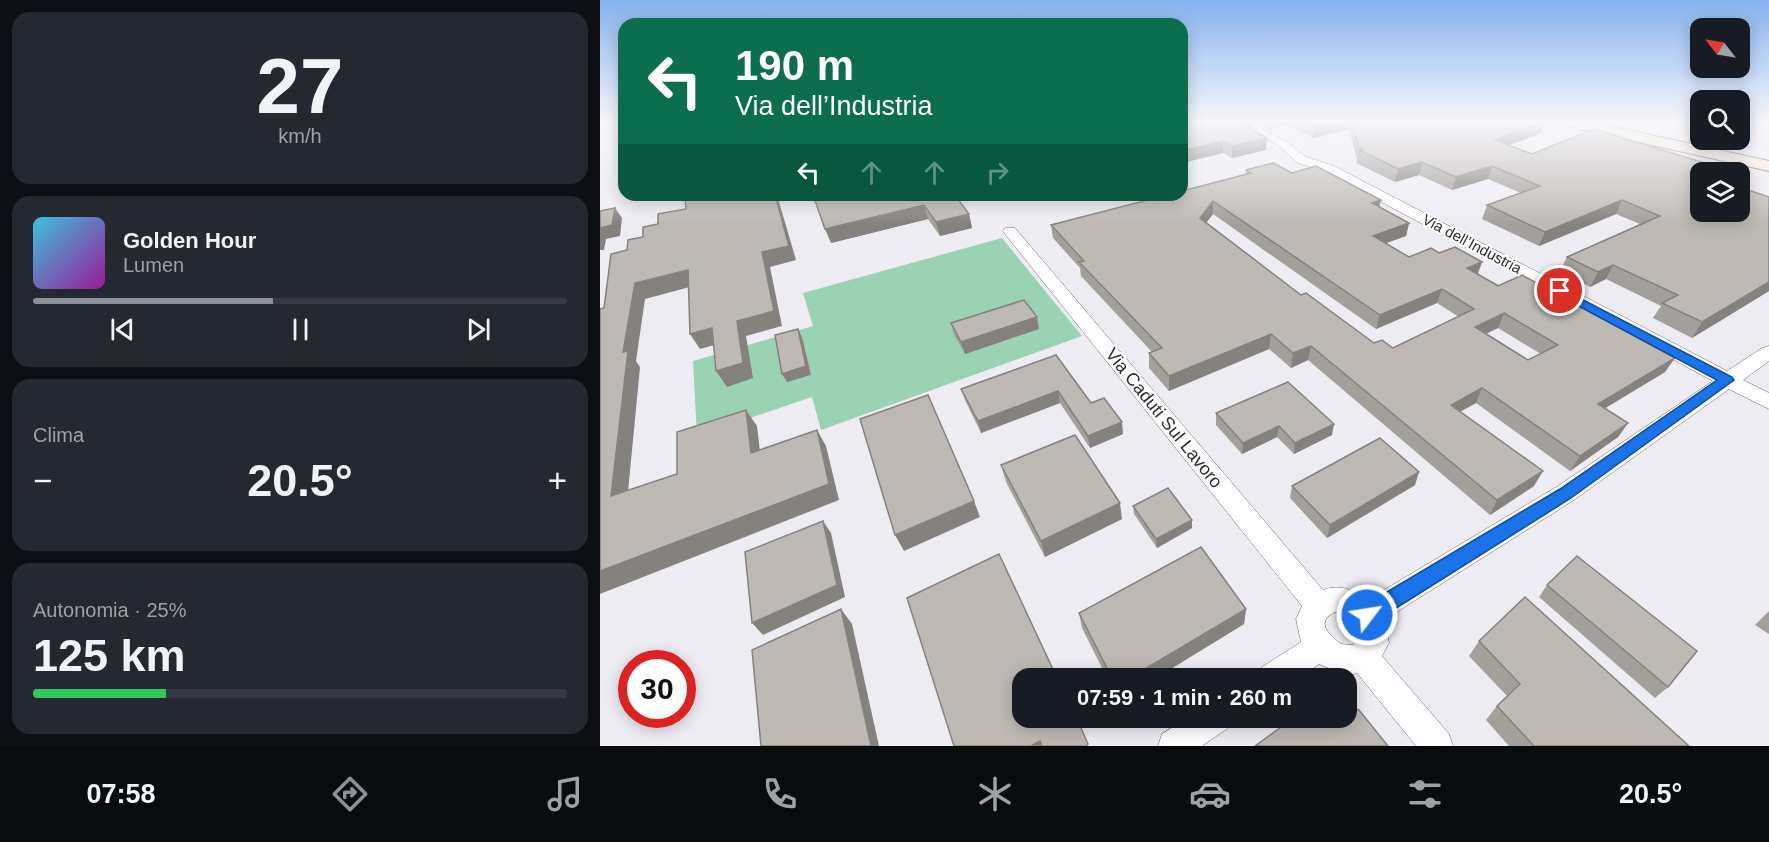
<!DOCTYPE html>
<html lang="it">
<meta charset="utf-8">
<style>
body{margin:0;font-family:Helvetica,sans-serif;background:#242831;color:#f1f3f6;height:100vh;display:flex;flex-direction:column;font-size:22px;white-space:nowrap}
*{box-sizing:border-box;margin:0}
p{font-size:20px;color:#9ea1a6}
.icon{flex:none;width:33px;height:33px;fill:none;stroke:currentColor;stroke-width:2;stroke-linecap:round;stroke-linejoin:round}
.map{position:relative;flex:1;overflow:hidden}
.panel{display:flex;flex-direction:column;gap:12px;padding:12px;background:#0d0f14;width:600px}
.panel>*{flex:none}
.guide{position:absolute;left:18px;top:18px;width:570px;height:183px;border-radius:18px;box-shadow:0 3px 15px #0003;background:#0b6e4f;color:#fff;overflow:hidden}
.needle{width:39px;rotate:301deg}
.controls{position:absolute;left:1090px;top:18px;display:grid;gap:12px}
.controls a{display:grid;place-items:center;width:60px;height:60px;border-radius:12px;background:#171b24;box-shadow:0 3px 15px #0003;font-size:30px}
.speed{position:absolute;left:18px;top:650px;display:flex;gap:12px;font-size:30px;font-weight:700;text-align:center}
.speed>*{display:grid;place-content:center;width:78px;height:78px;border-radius:50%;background:#171b24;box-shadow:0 3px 15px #0003;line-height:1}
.speed .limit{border:9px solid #d22;background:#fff;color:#111}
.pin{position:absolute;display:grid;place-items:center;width:51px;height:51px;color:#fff;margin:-26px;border:3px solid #fff;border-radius:50%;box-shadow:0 2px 6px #0007}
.me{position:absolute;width:66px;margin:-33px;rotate:59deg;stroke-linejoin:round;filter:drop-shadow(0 0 4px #0008)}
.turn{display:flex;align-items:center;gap:21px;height:126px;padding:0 18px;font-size:27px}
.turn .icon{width:78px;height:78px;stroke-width:2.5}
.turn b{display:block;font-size:42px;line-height:51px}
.lanes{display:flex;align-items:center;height:57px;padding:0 18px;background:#0003;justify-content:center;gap:30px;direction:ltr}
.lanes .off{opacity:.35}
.big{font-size:45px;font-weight:800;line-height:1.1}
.panel .tile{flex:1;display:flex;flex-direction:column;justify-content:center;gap:9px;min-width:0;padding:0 21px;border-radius:18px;background:#242831}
.panel .dial{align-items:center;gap:0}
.dial b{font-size:78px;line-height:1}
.song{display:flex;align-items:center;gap:18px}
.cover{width:72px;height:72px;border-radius:9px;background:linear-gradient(135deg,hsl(190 70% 55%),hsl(300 70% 35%))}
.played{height:6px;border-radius:3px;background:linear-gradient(90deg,#8c9099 45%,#363941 45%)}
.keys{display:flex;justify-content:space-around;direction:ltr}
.heat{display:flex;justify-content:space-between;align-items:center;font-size:33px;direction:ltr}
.charge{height:9px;border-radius:4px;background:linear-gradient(90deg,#34c759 25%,#363941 0)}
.trip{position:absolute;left:412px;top:668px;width:345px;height:60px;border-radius:18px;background:#171b24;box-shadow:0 3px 15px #0003;font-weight:800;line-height:60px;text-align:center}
.dock{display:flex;height:96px;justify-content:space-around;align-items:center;background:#090b0e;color:#9ea1a6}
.dock .icon{width:42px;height:42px}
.dock .on{color:#8c9099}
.dock b{font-size:27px;color:#f1f3f6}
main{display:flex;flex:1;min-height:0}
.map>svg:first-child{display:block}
.green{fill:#9ad3b3}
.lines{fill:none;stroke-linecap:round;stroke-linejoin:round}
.street-casing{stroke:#69676d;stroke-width:1}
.secondary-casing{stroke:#69676d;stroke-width:2}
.street{fill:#fff;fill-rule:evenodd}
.secondary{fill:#fbebdb;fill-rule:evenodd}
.wall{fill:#a39f9b;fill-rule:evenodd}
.shaded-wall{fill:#85827e}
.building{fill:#beb9b4;stroke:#85827e;stroke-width:1.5;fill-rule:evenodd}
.route{fill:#1a73e8;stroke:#114b97;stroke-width:1.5}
.labels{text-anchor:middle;stroke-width:4.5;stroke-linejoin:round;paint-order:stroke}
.far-street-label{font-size:15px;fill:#2d2c2e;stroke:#fff}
.street-label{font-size:18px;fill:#2d2c2e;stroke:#fff}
</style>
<main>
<section class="panel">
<div class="tile dial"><b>27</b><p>km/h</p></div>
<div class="tile">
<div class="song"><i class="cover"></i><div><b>Golden Hour</b><p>Lumen</p></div></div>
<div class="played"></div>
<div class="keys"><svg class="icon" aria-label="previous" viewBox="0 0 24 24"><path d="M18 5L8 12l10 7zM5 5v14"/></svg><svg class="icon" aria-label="pause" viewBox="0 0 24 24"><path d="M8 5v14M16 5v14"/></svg><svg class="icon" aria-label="next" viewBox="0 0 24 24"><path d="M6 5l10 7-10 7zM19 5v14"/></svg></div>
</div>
<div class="tile"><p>Clima</p>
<div class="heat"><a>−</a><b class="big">20.5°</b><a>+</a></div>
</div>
<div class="tile"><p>Autonomia · 25%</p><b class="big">125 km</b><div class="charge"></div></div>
</section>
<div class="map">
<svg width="1169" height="746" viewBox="0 0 1169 746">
<rect width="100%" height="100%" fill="#eeecf3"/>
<path class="green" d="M 402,238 L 482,336 L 221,430 L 212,397 L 97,436 L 93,361 L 213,326 L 203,293 Z"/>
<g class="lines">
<g class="street-casing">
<g id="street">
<path d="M 634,121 L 647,121 L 687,142 L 706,157 L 734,166 L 1127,371 L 1162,348 L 1169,346 L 1169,361 L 1143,380 L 1169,393 L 1169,409 L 1129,389 L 974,500 L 784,620 L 789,643 L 782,656 L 849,734 L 853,746 L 816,746 L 757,673 L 747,676 L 719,664 L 699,678 L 658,678 L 662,667 L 701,642 L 696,619 L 702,606 L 405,234 L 403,231 L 405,228 L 415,228 L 723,590 C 739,584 754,590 769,599 L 958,486 L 1113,381 L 726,172 L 698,163 L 679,146 ZM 735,612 C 750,614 759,623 759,638 L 753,645 L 741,644 C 728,634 715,622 735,612 Z"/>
<path d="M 589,717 L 633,717 L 628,728 L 602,746 L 558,746 L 562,734 Z"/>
</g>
</g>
<g class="secondary-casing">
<path id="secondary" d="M 958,121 L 987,121 L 1169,161 L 1169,171 L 966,126 Z"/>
</g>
<use href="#street" class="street"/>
<use href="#secondary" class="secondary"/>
</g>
<g class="wall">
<path d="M 582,121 L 652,129 L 667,138 L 666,150 L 632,158 L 623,153 L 582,163 Z"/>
<path d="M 652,121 L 944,121 L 941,133 L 909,145 L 932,154 L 1101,172 L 1101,212 L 1169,197 L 1169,291 L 1092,338 L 1053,318 L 1061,306 L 1006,279 L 990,287 L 960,271 L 967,257 L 1040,224 L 1016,214 L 939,246 L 882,219 L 887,205 L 921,193 L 888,179 L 852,190 L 819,175 L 795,182 L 756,163 L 757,159 L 749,129 L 713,138 L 687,125 L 668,130 Z"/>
<path d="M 646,170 L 692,173 L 779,206 L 809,223 L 806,236 L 785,243 L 809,257 L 839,253 L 882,262 L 878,274 L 1065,372 L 1005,408 L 1028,423 L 1018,437 L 970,471 L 876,403 L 860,412 L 934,486 L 890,515 L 708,360 L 691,368 L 669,349 L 569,391 L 549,368 L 549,353 L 552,352 L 481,276 L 480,268 L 453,238 L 451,225 L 646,175 ZM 613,214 L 776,329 L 837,303 L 859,317 L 793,348 L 774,343 L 701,295 L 606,223 ZM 898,328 L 941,354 L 928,360 L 886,334 Z"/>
<path d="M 355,195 L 369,214 L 372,228 L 340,236 L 328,219 L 231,243 Z"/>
<path d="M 351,323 L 439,329 L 365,354 L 354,335 Z"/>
<path d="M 456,355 L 491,403 L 523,434 L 490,448 L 460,403 L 381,433 L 365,400 L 361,389 Z"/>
<path d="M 616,413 L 732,435 L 694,454 L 677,437 L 642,454 L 616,425 Z"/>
<path d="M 401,465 L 522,519 L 445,557 L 406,482 Z"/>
<path d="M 815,485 L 727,538 L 690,498 L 692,486 Z"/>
<path d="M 533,506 L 592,520 L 592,528 L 557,548 L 534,514 Z"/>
<path d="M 947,585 L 1068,687 L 1055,698 L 939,597 Z"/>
<path d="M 646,609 L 644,624 L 556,678 L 507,678 L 482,628 L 479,613 Z"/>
<path d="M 1169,611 L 1169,634 L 1155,625 Z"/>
<path d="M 879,641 L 1089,746 L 909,746 L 886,720 L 897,706 L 907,696 L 869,656 Z"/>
</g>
<g class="shaded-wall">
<path d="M 669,121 L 687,121 L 687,125 L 668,130 Z"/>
<path d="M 737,121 L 750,121 L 749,129 L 713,138 L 715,126 Z"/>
<path d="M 945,121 L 941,133 L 891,152 L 895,140 Z"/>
<path d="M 653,122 L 652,134 L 643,124 Z"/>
<path d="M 667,138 L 666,150 L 632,158 L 632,146 Z"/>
<path d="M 623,141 L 623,153 L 582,163 L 582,151 Z"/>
<path d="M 822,162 L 819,175 L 795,182 L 798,169 Z"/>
<path d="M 1108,164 L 1103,172 L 1101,172 L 1101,176 L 1092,172 Z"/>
<path d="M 892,166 L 888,179 L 852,190 L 856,177 Z"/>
<path d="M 175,195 L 177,195 L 196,260 L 170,267 L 182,326 L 146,336 L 153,378 L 127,387 L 116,371 L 137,321 Z"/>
<path d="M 413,195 L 434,195 L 414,200 Z"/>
<path d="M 781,200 L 778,213 L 772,203 Z"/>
<path d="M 1022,200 L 1016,214 L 939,246 L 945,232 Z"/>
<path d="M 613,201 L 613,214 L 600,231 L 600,218 Z"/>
<path d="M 324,205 L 328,219 L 231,243 L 225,229 Z"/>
<path d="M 15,208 L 22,218 L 20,236 L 6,239 L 4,250 L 0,250 L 0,228 Z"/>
<path d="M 369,214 L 372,228 L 340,236 L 336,222 Z"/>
<path d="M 809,223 L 806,236 L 770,249 L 773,236 Z"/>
<path d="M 882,262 L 877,275 L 867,268 Z"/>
<path d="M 1013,265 L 1006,279 L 990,287 L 998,272 Z"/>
<path d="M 88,270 L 97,285 L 45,299 L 36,361 L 40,367 L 26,513 L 11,496 L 23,352 L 35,283 Z"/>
<path d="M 1169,282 L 1169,291 L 1092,338 L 1102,322 Z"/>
<path d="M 842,289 L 837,303 L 776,329 L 780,315 Z"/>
<path d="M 904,313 L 898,328 L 869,341 L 875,327 Z"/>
<path d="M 437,317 L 439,329 L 365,354 L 361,342 Z"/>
<path d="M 112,328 L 122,343 L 100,349 L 90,334 Z"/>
<path d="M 198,329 L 202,337 L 211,375 L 187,382 L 182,374 Z"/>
<path d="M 671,334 L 669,349 L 569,391 L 569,376 Z"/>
<path d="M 711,346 L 708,360 L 691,368 L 693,353 Z"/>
<path d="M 1075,358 L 1065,372 L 989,418 L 998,404 Z"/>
<path d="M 882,388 L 876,403 L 845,420 L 851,405 Z"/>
<path d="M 458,391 L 460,403 L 381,433 L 378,421 Z"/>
<path d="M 146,410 L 157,426 L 162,469 L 151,453 Z"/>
<path d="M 522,422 L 523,434 L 490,448 L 488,436 Z"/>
<path d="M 1028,423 L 1018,437 L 970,471 L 980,456 Z"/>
<path d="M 734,424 L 732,435 L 694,454 L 695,443 Z"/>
<path d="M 679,426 L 677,437 L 642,454 L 643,443 Z"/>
<path d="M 217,430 L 226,446 L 239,500 L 0,594 L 0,571 Z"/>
<path d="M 943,471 L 934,486 L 890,515 L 897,500 Z"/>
<path d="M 819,472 L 815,485 L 727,538 L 730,525 Z"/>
<path d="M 374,501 L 380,517 L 304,551 L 295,535 Z"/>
<path d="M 520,503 L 522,519 L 445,557 L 441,541 Z"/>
<path d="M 592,520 L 592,528 L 557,548 L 556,539 Z"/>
<path d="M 223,521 L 231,533 L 245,597 L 163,635 L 152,623 Z"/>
<path d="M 241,609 L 252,624 L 279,746 L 271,746 Z"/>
<path d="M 646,609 L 644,624 L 556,678 L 530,678 Z"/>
<path d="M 440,741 L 442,746 L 431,746 Z"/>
</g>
<g class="building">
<path d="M 582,121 L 651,121 L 653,122 L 643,124 L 667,138 L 632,146 L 623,141 L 582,151 Z"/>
<path d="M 704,121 L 737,121 L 715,126 Z"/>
<path d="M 752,121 L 945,121 L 895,140 L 932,154 L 994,129 L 1108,164 L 1092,172 L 1101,175 L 1101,212 L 1140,212 L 1140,187 L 1169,197 L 1169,282 L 1102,322 L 1062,303 L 1078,295 L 1013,265 L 998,272 L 967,257 L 1060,216 L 1022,200 L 945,232 L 887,205 L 940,186 L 892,166 L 856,177 L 822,162 L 798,169 L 759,150 L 763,149 L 759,147 Z"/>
<path d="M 673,163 L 692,173 L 716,166 L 781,200 L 772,203 L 809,223 L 773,236 L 809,257 L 831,248 L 839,253 L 855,247 L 882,262 L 867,268 L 898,286 L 922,275 L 1075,358 L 998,404 L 1028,423 L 980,456 L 882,388 L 851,405 L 943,471 L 897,500 L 711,346 L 693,353 L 671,334 L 569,376 L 549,353 L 562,348 L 479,262 L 484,261 L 451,225 L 567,195 L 582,195 L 582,191 L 651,173 L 646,170 ZM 613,201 L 780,315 L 842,289 L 874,309 L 793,348 L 782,340 L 774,343 L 706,293 L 701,295 L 600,218 ZM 904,313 L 958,345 L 928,360 L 875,327 Z"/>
<path d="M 110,195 L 175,195 L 189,246 L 162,252 L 174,311 L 137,321 L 143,363 L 116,371 L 112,328 L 90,334 L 88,270 L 35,283 L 23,352 L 28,351 L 11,496 L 77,474 L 77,432 L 146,410 L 151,453 L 217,430 L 229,484 L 0,571 L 0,309 L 4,308 L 11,254 L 27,250 L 28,240 L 43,237 L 43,227 L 58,224 L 58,214 L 86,209 L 85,200 Z"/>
<path d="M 213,195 L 355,195 L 369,214 L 336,222 L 324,205 L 225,229 Z"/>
<path d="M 15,208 L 12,225 L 0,228 L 0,211 Z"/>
<path d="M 424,300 L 437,317 L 361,342 L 351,323 Z"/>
<path d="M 198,329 L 206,366 L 182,374 L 175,335 Z"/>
<path d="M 456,355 L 491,403 L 504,398 L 522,422 L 488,436 L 458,391 L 378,421 L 361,389 Z"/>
<path d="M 688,382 L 734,424 L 695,443 L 679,426 L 643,443 L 616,413 Z"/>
<path d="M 328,395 L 374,501 L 295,535 L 260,419 Z"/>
<path d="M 475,435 L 520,503 L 441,541 L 401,465 Z"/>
<path d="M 780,438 L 819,472 L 730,525 L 692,486 Z"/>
<path d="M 568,488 L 592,520 L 556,539 L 533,506 Z"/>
<path d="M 223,521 L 237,585 L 152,623 L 145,552 Z"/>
<path d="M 601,547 L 646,609 L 530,678 L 512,678 L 479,613 Z"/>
<path d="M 399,554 L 457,678 L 423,678 L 423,717 L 476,717 L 488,744 L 486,746 L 442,746 L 440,741 L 431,746 L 354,746 L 307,598 Z"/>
<path d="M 977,556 L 1097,651 L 1068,687 L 947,585 Z"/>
<path d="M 925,597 L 1089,746 L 934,746 L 897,706 L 920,684 L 879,641 Z"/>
<path d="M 241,609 L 271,746 L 161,746 L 152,650 Z"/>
<path d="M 747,704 L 759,710 L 788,746 L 655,746 L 695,717 L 747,717 Z"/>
</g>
<linearGradient id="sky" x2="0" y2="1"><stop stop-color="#83b2ed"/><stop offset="0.54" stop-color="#f7f6fa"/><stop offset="1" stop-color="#f7f6fa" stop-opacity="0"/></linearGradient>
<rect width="1169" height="225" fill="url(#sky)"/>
<path class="route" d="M 960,288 L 1132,377 L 1134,380 L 971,498 L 774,622 L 767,624 L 760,622 L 758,615 L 760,608 L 960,489 L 1117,380 L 956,294 L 954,291 Z"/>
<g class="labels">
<g class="far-street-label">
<text transform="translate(872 244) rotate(28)" y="5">Via dell’Industria</text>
</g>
<g class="street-label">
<text transform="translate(564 418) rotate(51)" y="6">Via Caduti Sul Lavoro</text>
</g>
</g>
</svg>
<div class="controls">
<a><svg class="needle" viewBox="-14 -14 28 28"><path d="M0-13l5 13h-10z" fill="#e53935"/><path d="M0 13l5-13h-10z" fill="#9ea1a6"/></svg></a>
<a><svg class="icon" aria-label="search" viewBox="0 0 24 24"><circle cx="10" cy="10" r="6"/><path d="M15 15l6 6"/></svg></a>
<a><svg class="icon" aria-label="layers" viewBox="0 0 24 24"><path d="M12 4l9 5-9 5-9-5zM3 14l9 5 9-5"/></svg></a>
</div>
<div class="speed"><div class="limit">30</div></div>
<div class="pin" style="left:960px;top:291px;background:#d93025"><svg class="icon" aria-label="arrive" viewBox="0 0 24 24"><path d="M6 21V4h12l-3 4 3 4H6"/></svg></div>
<svg class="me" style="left:767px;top:615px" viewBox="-20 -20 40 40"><circle r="17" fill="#1a73e8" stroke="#fff" stroke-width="3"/><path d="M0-11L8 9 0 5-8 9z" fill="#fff"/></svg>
<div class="trip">07:59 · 1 min · 260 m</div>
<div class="guide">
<div class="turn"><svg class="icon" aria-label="left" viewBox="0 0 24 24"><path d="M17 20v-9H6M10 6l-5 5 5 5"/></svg><div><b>190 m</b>Via dell’Industria</div></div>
<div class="lanes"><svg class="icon" aria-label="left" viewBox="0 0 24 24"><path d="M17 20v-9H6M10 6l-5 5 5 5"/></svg><svg class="icon off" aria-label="ahead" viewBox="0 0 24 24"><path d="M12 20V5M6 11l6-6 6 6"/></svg><svg class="icon off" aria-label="ahead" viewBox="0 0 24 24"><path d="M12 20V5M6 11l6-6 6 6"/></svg><svg class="icon off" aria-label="right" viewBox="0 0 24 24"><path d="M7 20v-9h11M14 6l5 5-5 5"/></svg></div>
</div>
</div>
</main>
<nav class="dock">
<b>07:58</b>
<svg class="icon on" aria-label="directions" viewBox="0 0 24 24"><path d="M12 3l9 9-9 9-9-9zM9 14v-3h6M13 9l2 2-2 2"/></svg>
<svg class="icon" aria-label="music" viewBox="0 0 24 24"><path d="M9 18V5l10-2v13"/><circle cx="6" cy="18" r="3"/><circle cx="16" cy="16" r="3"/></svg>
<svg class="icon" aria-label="phone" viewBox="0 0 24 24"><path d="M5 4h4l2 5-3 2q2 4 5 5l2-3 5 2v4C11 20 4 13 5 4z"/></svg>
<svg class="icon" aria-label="climate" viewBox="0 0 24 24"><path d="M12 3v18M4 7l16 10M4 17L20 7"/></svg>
<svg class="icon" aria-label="car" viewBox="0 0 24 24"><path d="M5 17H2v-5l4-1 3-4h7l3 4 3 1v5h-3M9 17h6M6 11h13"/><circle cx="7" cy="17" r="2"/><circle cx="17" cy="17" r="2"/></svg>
<svg class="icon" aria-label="filters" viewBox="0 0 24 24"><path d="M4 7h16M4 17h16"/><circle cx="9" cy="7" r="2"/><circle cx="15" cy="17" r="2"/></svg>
<b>20.5°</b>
</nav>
